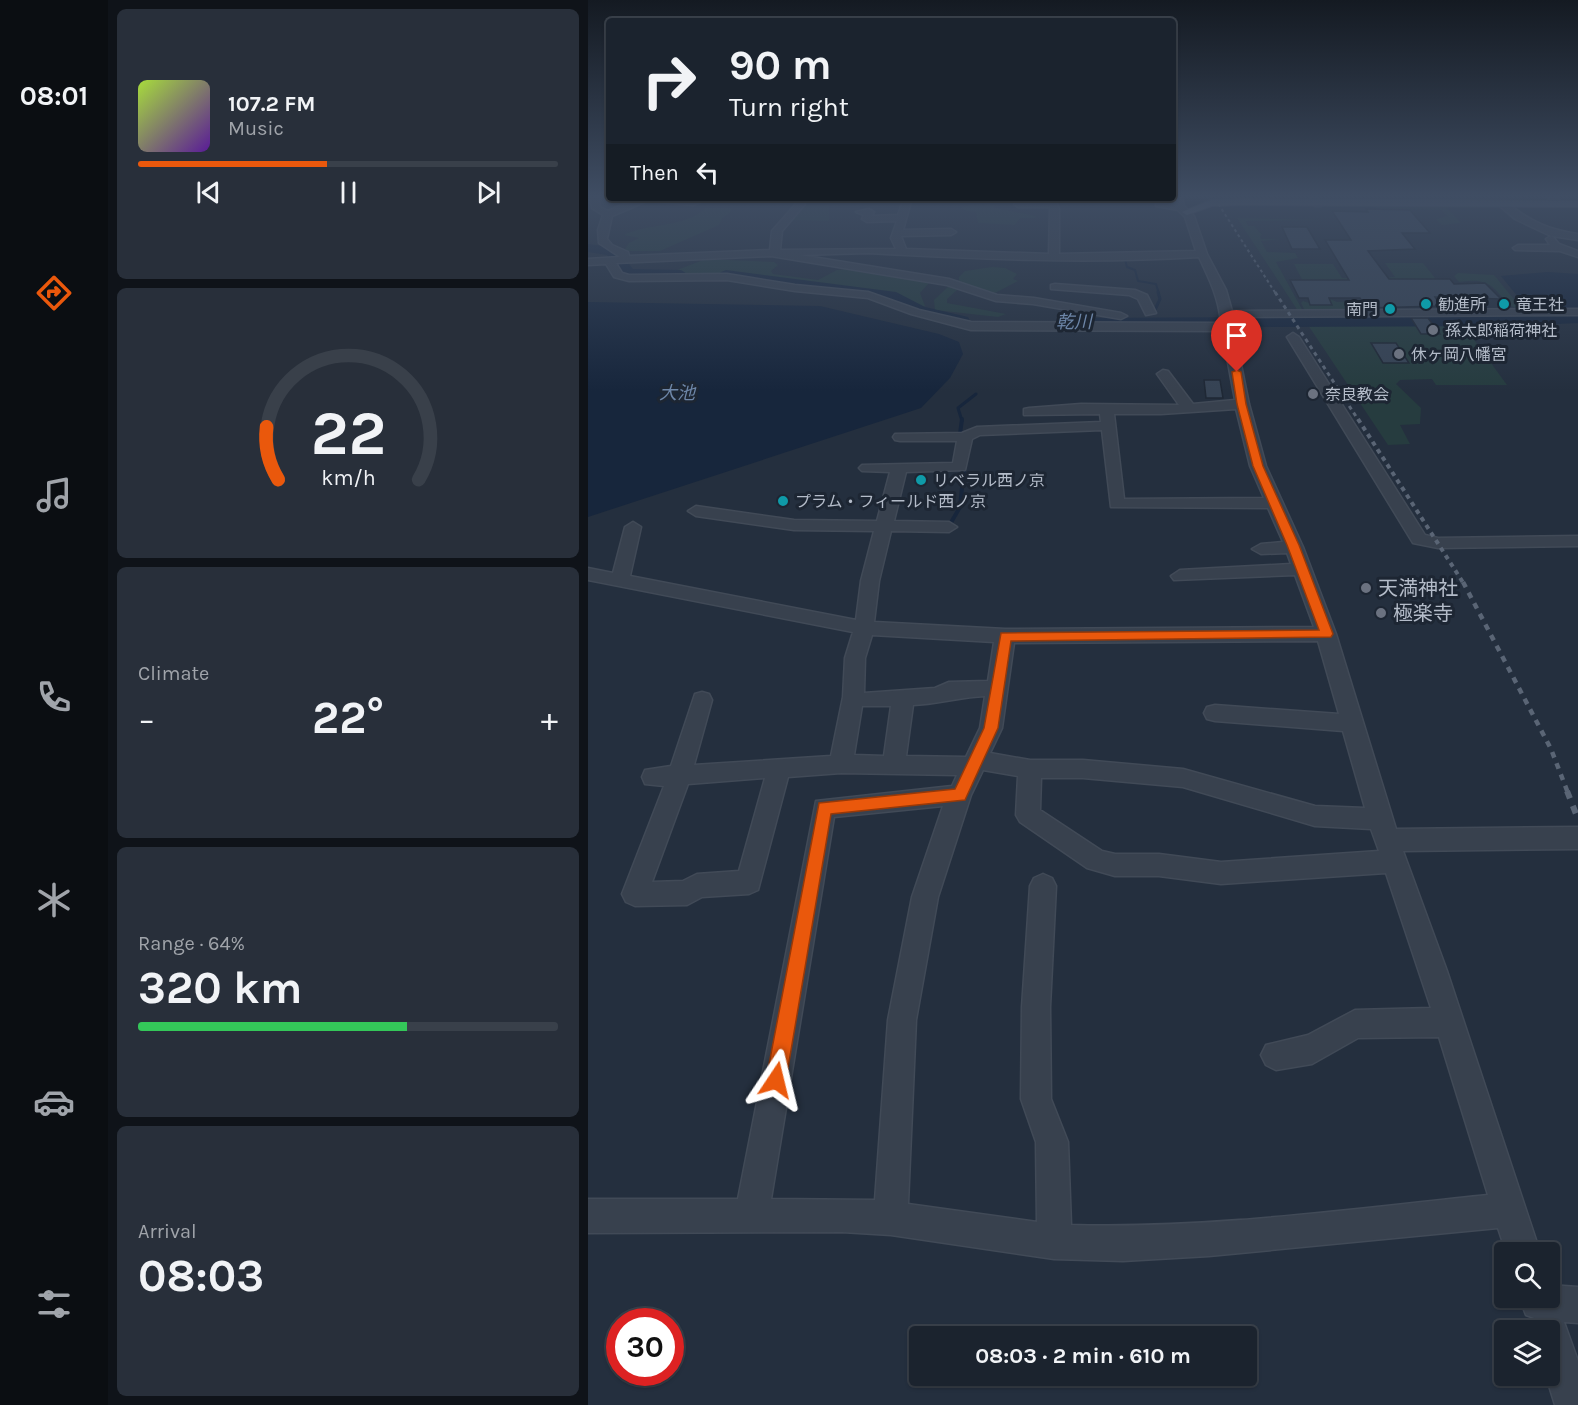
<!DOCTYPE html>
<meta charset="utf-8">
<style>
body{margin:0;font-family:Karla,"Noto Sans JP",sans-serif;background:#282f3a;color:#f1f3f6;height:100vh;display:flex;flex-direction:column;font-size:22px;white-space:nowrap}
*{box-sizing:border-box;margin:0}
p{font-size:20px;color:#a0a4aa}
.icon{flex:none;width:33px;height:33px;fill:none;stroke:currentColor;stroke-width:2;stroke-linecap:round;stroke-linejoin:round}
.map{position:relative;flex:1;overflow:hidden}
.sheet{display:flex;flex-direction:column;gap:9px;padding:9px;background:#0f1319;width:480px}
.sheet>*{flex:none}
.guide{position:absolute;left:18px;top:18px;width:570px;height:183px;border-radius:6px;box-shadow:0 2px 4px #0004,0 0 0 2px #39404a;background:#1b232e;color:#f1f3f6;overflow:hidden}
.fabs{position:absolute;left:906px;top:1242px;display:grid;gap:12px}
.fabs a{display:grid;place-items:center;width:66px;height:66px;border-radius:6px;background:#1b232e;box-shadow:0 2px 4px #0004,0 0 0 2px #39404a;font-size:30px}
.speed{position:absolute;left:18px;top:1308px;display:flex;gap:12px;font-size:30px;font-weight:700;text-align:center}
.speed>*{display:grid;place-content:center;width:78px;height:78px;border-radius:50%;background:#1b232e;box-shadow:0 2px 4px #0004,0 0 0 2px #39404a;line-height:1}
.speed .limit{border:9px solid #d22;background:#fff;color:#111}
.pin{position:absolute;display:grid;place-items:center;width:51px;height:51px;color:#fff;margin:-62px -26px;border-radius:50% 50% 50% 0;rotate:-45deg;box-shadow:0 0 6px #0007}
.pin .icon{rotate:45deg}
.me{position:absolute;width:66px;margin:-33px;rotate:10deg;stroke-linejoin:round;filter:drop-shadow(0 0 4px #0008)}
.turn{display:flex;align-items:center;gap:21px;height:126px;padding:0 24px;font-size:27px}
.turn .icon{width:78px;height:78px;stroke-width:2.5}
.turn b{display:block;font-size:42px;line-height:51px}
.then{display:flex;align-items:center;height:57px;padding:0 24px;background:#0003;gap:12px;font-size:22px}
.big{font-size:45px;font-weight:700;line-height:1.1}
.sheet .tile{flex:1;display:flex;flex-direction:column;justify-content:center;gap:9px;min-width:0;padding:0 21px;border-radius:9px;background:#282f3a}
.sheet .dial{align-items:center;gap:0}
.dial svg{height:156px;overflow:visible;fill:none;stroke:#39404a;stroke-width:7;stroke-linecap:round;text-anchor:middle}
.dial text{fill:#f1f3f6;stroke:none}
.song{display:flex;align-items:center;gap:18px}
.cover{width:72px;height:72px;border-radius:9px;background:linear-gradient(135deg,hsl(80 70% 55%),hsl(270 70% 35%))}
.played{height:6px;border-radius:3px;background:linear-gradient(90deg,#ea580c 45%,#39404a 45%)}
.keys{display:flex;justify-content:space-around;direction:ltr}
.heat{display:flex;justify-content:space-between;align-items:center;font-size:33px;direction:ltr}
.charge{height:9px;border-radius:4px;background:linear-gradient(90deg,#34c759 64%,#39404a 0)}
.trip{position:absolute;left:321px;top:1326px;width:348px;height:60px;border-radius:6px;background:#1b232e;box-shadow:0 2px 4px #0004,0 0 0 2px #39404a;font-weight:700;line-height:60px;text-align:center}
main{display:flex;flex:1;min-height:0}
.dock{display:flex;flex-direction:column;width:108px;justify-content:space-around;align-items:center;background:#0b0e12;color:#a0a4aa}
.dock .icon{width:42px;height:42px}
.dock .current{color:#ea580c}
.dock b{font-size:27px;color:#f1f3f6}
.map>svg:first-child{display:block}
.green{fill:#263c3f}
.water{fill:#17263c}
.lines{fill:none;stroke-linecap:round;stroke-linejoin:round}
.stream-far2{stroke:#17263c;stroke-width:2}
.stream-far1{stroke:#17263c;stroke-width:3}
.stream{stroke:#17263c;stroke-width:4}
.river{fill:#17263c;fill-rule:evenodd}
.building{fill:#364354;stroke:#1f2835;stroke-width:1.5}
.minor-casing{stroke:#414a57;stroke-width:3}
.major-casing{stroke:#414a57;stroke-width:2}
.minor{fill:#38414e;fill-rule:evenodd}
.major{fill:#56606e;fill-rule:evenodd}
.rail-far4{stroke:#5a6575;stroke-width:2;stroke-dasharray:3 3;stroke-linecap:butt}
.rail-far3{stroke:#5a6575;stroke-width:3;stroke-dasharray:4 4;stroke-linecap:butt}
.rail-far2{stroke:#5a6575;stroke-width:4;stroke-dasharray:4.5 4.5;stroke-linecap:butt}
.rail-far1{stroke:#5a6575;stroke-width:4.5;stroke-dasharray:6 6;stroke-linecap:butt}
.rail{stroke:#5a6575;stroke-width:6;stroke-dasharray:8 8;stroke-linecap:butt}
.route{fill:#ea580c;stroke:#983908;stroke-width:1.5}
.culture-dot{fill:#0f9aa8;stroke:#1d2633;stroke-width:2}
.worship-dot{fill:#6b7280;stroke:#1d2633;stroke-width:2}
.labels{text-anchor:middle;stroke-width:6;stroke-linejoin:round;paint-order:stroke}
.far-poi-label{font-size:16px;fill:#b4bcc9;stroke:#1d2633;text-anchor:start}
.far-water-label{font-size:18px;font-style:italic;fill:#6d86a8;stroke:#1d2633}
.poi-label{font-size:20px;fill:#b4bcc9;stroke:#1d2633;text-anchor:start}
</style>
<main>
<nav class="dock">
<b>08:01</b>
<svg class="icon current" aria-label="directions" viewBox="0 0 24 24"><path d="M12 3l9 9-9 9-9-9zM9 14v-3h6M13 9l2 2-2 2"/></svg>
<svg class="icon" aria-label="music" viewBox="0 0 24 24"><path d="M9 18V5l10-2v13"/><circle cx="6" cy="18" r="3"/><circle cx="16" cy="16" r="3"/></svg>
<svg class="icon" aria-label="phone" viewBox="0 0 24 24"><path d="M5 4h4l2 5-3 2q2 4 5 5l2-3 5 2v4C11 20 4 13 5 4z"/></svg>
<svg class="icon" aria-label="climate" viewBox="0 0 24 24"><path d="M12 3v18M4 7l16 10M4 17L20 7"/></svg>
<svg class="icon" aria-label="car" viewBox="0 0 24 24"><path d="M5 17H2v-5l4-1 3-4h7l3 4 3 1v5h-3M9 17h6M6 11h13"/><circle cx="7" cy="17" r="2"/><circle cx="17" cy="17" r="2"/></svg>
<svg class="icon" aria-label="filters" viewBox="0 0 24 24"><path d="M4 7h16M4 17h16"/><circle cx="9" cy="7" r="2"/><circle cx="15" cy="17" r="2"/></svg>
</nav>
<section class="sheet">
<div class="tile">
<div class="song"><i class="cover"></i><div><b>107.2 FM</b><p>Music</p></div></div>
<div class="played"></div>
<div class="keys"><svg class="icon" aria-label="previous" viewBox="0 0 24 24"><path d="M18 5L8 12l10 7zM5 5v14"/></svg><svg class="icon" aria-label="pause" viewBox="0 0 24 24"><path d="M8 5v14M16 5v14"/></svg><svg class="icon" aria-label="next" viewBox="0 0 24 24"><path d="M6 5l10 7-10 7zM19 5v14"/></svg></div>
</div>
<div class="tile dial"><svg viewBox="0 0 100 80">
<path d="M14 69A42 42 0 1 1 86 69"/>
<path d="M14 69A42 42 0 0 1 8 42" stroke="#ea580c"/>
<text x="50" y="56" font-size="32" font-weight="700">22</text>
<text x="50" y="72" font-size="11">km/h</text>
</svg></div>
<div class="tile"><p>Climate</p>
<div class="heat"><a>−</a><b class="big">22°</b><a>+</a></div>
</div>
<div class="tile"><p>Range · 64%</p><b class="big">320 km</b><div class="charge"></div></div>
<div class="tile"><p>Arrival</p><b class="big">08:03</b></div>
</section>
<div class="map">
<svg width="990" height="1405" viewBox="0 0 990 1405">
<rect width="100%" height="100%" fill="#242f3e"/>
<g class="green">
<path d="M 389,202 L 406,205 L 406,208 L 448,216 L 447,218 L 432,218 L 427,225 L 390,223 L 388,212 L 371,209 Z"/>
<path d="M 215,205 L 241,205 L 241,221 L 201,220 Z"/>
<path d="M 782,206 L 857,206 L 873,223 L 854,225 L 848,219 L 860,216 L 853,210 L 793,209 Z"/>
<path d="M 118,208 L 143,208 L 142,213 L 135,217 L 131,225 L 72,251 L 39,251 L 37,249 L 41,243 L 51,238 L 36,235 C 62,222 94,229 118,208 Z"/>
<path d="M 649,218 L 736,220 L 658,221 L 660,226 L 666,226 L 674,235 L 672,236 L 673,239 L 693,239 L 673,241 L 679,252 L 707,253 L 710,258 L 688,262 L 715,311 L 710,311 Z"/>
<path d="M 118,259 L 186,262 L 190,265 L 183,271 L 185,274 L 230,280 L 249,270 L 266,268 L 341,283 L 332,293 L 337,306 L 334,308 L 309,296 L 197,280 L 131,274 L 50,274 L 89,270 Z"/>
<path d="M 797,263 L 835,263 L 858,292 L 792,278 L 807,277 Z"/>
<path d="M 706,264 L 745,264 L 754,278 L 770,278 L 750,283 L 748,280 L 726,280 L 721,293 Z"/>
<path d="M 404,267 L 417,268 L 429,274 L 425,279 L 430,281 L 407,293 L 371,283 L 371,277 L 377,271 Z"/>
<path d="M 870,273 L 906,275 L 934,309 C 918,309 913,291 900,284 C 890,279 881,281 871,282 L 866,276 Z"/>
<path d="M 362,285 L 369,290 L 359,299 L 359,303 L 418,314 L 410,317 L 347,310 L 346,300 Z"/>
<path d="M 742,299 L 749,302 L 764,301 L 768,305 L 774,305 L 778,311 L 717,311 L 713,303 L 715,301 L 728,305 Z"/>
<path d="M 879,324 L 884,337 L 919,385 L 848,385 L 844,379 L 812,380 L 808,384 L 833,408 L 832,424 L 812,425 L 822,444 L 800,445 L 720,325 Z"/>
</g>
<g class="water">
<path d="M 960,272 L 990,274 L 990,310 L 939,308 L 913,276 Z"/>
<path d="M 0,302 L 232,306 L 351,334 L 371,342 L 375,354 L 362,378 L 333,408 L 0,517 Z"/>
</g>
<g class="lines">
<path class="stream-far2" d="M 532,259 L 537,259 L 539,267 L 547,270 L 550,281 L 568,284 L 571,294"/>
<g class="stream-far1">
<path d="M 566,312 L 572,299 L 570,292"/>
<path d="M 374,421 L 370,408 L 388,394"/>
</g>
<g class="stream">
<path d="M 372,434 L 374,419"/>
<path d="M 361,526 L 372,507 L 376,469"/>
</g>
<g class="river">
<path d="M 0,244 L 29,248 L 45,269 L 93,270 L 101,275 L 93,280 L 36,276 L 19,255 L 0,252 Z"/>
<path d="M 138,270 L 308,292 L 337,307 L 380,317 L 382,321 L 374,326 L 325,313 L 304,301 L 133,278 L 130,275 L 133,272 Z"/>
<path d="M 990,313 L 990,323 L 925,326 L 491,328 L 483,323 L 491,318 L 925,316 Z"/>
</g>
</g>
<g class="building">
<path d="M 778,209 L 822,210 L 842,233 L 814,233 L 827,249 L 780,251 L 801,279 L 862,279 L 866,284 L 897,283 L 913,299 L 847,297 L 853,306 L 778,308 L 772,298 L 741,298 L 744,305 L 722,305 L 720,298 L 711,298 L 702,280 L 761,280 L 737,240 L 763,240 L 744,211 L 780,212 Z"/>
<path d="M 694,227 L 719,227 L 732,249 L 704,249 Z"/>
<path d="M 823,318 L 840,318 L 852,334 L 833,334 Z"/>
<path d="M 783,343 L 808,343 L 821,363 L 795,363 Z"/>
<path d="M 616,380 L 632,380 L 635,398 L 618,398 Z"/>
</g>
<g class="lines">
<g class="minor-casing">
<g id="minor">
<path d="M 2,194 L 10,194 L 12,207 L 20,211 L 49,198 L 123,198 L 105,205 L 59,201 L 24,216 L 19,239 L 24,245 L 40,252 L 41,256 L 182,250 L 184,231 L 208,204 L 203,198 L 212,198 L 217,204 L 194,231 L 192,250 L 308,249 L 303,238 L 309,221 L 279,222 L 274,219 L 276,215 L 268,212 L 281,209 L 286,212 L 284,216 L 310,215 L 316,198 L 324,198 L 315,230 L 363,229 L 368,232 L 363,235 L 313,236 L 318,249 L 461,254 L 462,207 L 430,207 L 426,204 L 430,201 L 460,201 L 459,198 L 467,198 L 471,209 L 471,254 L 608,251 L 597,217 L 590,210 L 568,206 L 568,198 L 576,198 L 576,204 L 587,204 L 586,194 L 594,194 L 596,206 L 606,216 L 619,254 L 638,290 L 644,311 L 990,309 L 990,315 L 645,317 L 644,320 L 661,404 L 678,466 L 715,547 L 748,634 L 808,829 L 990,827 L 990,849 L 815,851 L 859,971 L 952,1252 L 918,1252 L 910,1228 L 621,1256 L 535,1261 L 466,1259 L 303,1235 L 254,1232 L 0,1233 L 0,1199 L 150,1199 L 228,801 L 364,786 L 369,775 L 253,773 L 200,777 L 170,890 L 161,894 L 114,897 L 99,905 L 47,906 L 38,902 L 34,894 L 76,786 L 57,784 L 54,777 L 57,770 L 83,766 L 107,694 L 114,692 L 121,694 L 124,700 L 106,765 L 243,756 L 255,697 L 257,658 L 265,632 L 0,580 L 0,568 L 25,573 L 37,527 L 45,522 L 53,527 L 42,576 L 268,620 L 273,581 L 286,531 L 206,530 L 108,516 L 100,511 L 108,506 L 206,520 L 289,521 L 302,472 L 274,471 L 271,468 L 274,465 L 365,463 L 369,441 L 312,441 L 307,440 L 305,437 L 307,434 L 374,433 L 389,427 L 513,422 L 512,414 L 436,415 L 436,409 L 441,408 L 493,404 L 591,405 L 569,374 L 575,370 L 580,371 L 605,404 L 647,400 L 634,331 L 383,330 L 323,314 L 280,298 L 207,291 L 139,280 L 41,281 L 26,277 L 18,264 L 0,265 L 0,259 L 32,257 L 11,243 L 10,230 L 15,215 L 4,208 ZM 280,253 C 390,259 500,264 611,257 C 622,280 631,299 633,323 L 383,322 L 331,310 L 280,292 L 207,285 L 139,274 L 41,275 L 34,273 L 28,263 L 183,256 L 359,285 L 408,301 L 445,304 L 533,319 L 539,316 L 533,313 L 446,298 L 409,295 L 361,279 L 212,255 ZM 648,409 L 662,466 L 676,498 L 536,499 L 526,414 L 573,414 ZM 514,430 L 523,507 L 680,508 L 695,542 L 673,544 L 664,549 L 673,554 L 699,553 L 703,564 L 592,570 L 583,576 L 586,580 L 707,575 L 726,627 L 417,629 L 286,622 L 291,581 L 303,531 L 361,532 L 369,527 L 361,522 L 306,521 L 318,472 L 377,470 L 384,439 L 392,435 ZM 284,635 L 406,642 L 400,681 L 361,682 L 347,688 L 276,693 L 277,658 ZM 730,641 L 751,714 L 627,705 L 619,707 L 616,713 L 619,719 L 627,721 L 755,731 L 777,808 L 727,806 L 595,769 L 495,760 L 442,760 L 402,753 L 414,728 L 426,643 ZM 397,696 L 392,728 L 378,757 L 318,756 L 325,705 C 350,704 372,697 397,696 ZM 274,706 L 303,706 L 296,756 L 266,755 ZM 395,770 L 430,776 L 428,815 L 432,822 L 499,868 L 527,876 L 571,876 L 633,884 L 798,873 L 843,1008 L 767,1010 L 720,1035 L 678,1045 L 673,1055 L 678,1065 L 688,1070 L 724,1064 L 770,1038 L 851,1037 L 900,1195 C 762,1209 622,1229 483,1225 L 480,1142 L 463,1099 L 462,1007 L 468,886 L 464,878 L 455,874 L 446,878 L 442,886 L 434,1007 L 433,1099 L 448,1142 L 449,1222 L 320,1204 L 328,1020 L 350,897 L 383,795 ZM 177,778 L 151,871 L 109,874 L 95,881 L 64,882 L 100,784 ZM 453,778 L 495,778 L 595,787 L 727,826 L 783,829 L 791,851 L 633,862 L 571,854 L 527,854 L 514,851 L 452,810 ZM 355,806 L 324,897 L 300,1020 L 287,1200 L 183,1199 L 246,817 Z"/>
<path d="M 720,194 L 728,194 L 733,206 L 727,206 Z"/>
<path d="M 956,194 L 965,194 L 975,204 L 968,206 Z"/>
<path d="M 912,202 L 918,202 C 941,221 961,230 990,234 L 990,240 L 964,236 L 971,244 L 990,251 L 990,257 L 972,251 L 927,250 L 925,248 L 930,245 L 962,245 L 958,239 L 963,236 L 927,219 L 912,206 Z"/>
<path d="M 467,284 L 547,290 L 559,295 L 568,313 L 558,315 L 550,299 L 541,295 L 463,289 L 463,285 Z"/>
<path d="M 705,333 L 711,337 L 837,535 L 850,538 L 990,536 L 990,546 L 850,548 L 825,543 L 699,337 Z"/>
<path d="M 962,1285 L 990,1287 L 990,1323 L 976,1322 L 990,1361 L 990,1405 L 967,1405 L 958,1376 L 962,1376 L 962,1330 L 944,1330 L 949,1319 L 938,1315 L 933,1302 L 935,1298 L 962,1298 Z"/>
</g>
</g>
<g class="major-casing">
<path id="major" d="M 655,199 L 990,201 L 990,207 L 655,205 L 624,206 L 599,215 L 594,212 L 623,200 Z"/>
</g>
<use href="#minor" class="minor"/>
<use href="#major" class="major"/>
<path class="rail-far4" d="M 624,194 L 688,294"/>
<path class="rail-far3" d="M 687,292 L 771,421"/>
<path class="rail-far2" d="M 770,419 L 876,584"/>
<path class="rail-far1" d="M 875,582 L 963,749 L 980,793"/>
<path class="rail" d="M 979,791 L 990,819"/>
</g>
<linearGradient id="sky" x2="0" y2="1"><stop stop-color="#141a22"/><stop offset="0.5" stop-color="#3f4d63"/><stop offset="1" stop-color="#3f4d63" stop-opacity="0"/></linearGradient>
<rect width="990" height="391" fill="url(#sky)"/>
<path class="route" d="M 649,370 L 653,372 L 658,404 L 675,466 L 711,545 L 745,634 L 743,637 L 423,641 L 410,728 L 377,800 L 243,814 L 198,1080 L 195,1086 L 188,1089 L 181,1086 L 178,1080 L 231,803 L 367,789 L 396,728 L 413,633 L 731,630 L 699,545 L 665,466 L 649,404 L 644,372 Z"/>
<g class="culture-dot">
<circle cx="838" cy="304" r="6"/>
<circle cx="916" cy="304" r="6"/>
<circle cx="802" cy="309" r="6"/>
<circle cx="333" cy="480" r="6"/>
<circle cx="195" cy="501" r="6"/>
</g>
<g class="worship-dot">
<circle cx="845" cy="330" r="6"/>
<circle cx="811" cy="354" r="6"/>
<circle cx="725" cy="394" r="6"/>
<circle cx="778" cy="588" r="6"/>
<circle cx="793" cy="613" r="6"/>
</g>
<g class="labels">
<g class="far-poi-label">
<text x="850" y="310">勧進所</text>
<text x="928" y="310">竜王社</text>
<text x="790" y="315" text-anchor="end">南門</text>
<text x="857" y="336">孫太郎稲荷神社</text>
<text x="823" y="360">休ヶ岡八幡宮</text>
<text x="737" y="400">奈良教会</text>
<text x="345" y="486">リベラル西ノ京</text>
<text x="207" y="507">プラム・フィールド西ノ京</text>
</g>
<g class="far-water-label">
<text transform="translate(486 322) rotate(-1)" y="6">乾川</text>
<text x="89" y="399">大池</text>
</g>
<g class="poi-label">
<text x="790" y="595">天満神社</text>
<text x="805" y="620">極楽寺</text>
</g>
</g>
</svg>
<div class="fabs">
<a><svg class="icon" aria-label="search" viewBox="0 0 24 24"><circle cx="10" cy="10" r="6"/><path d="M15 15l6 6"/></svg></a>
<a><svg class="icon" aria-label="layers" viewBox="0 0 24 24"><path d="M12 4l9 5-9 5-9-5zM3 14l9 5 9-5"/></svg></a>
</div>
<div class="speed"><div class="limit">30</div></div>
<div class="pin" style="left:649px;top:372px;background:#d93025"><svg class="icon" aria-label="arrive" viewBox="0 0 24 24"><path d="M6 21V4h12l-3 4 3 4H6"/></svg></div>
<svg class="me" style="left:188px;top:1080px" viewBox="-20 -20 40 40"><path d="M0-17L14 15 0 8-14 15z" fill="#ea580c" stroke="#fff" stroke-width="4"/></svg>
<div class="trip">08:03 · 2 min · 610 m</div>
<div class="guide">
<div class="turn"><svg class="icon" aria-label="right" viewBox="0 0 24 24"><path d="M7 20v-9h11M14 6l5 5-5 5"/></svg><div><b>90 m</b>Turn right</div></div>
<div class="then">Then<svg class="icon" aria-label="left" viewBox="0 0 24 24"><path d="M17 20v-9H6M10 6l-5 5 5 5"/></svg></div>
</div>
</div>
</main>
